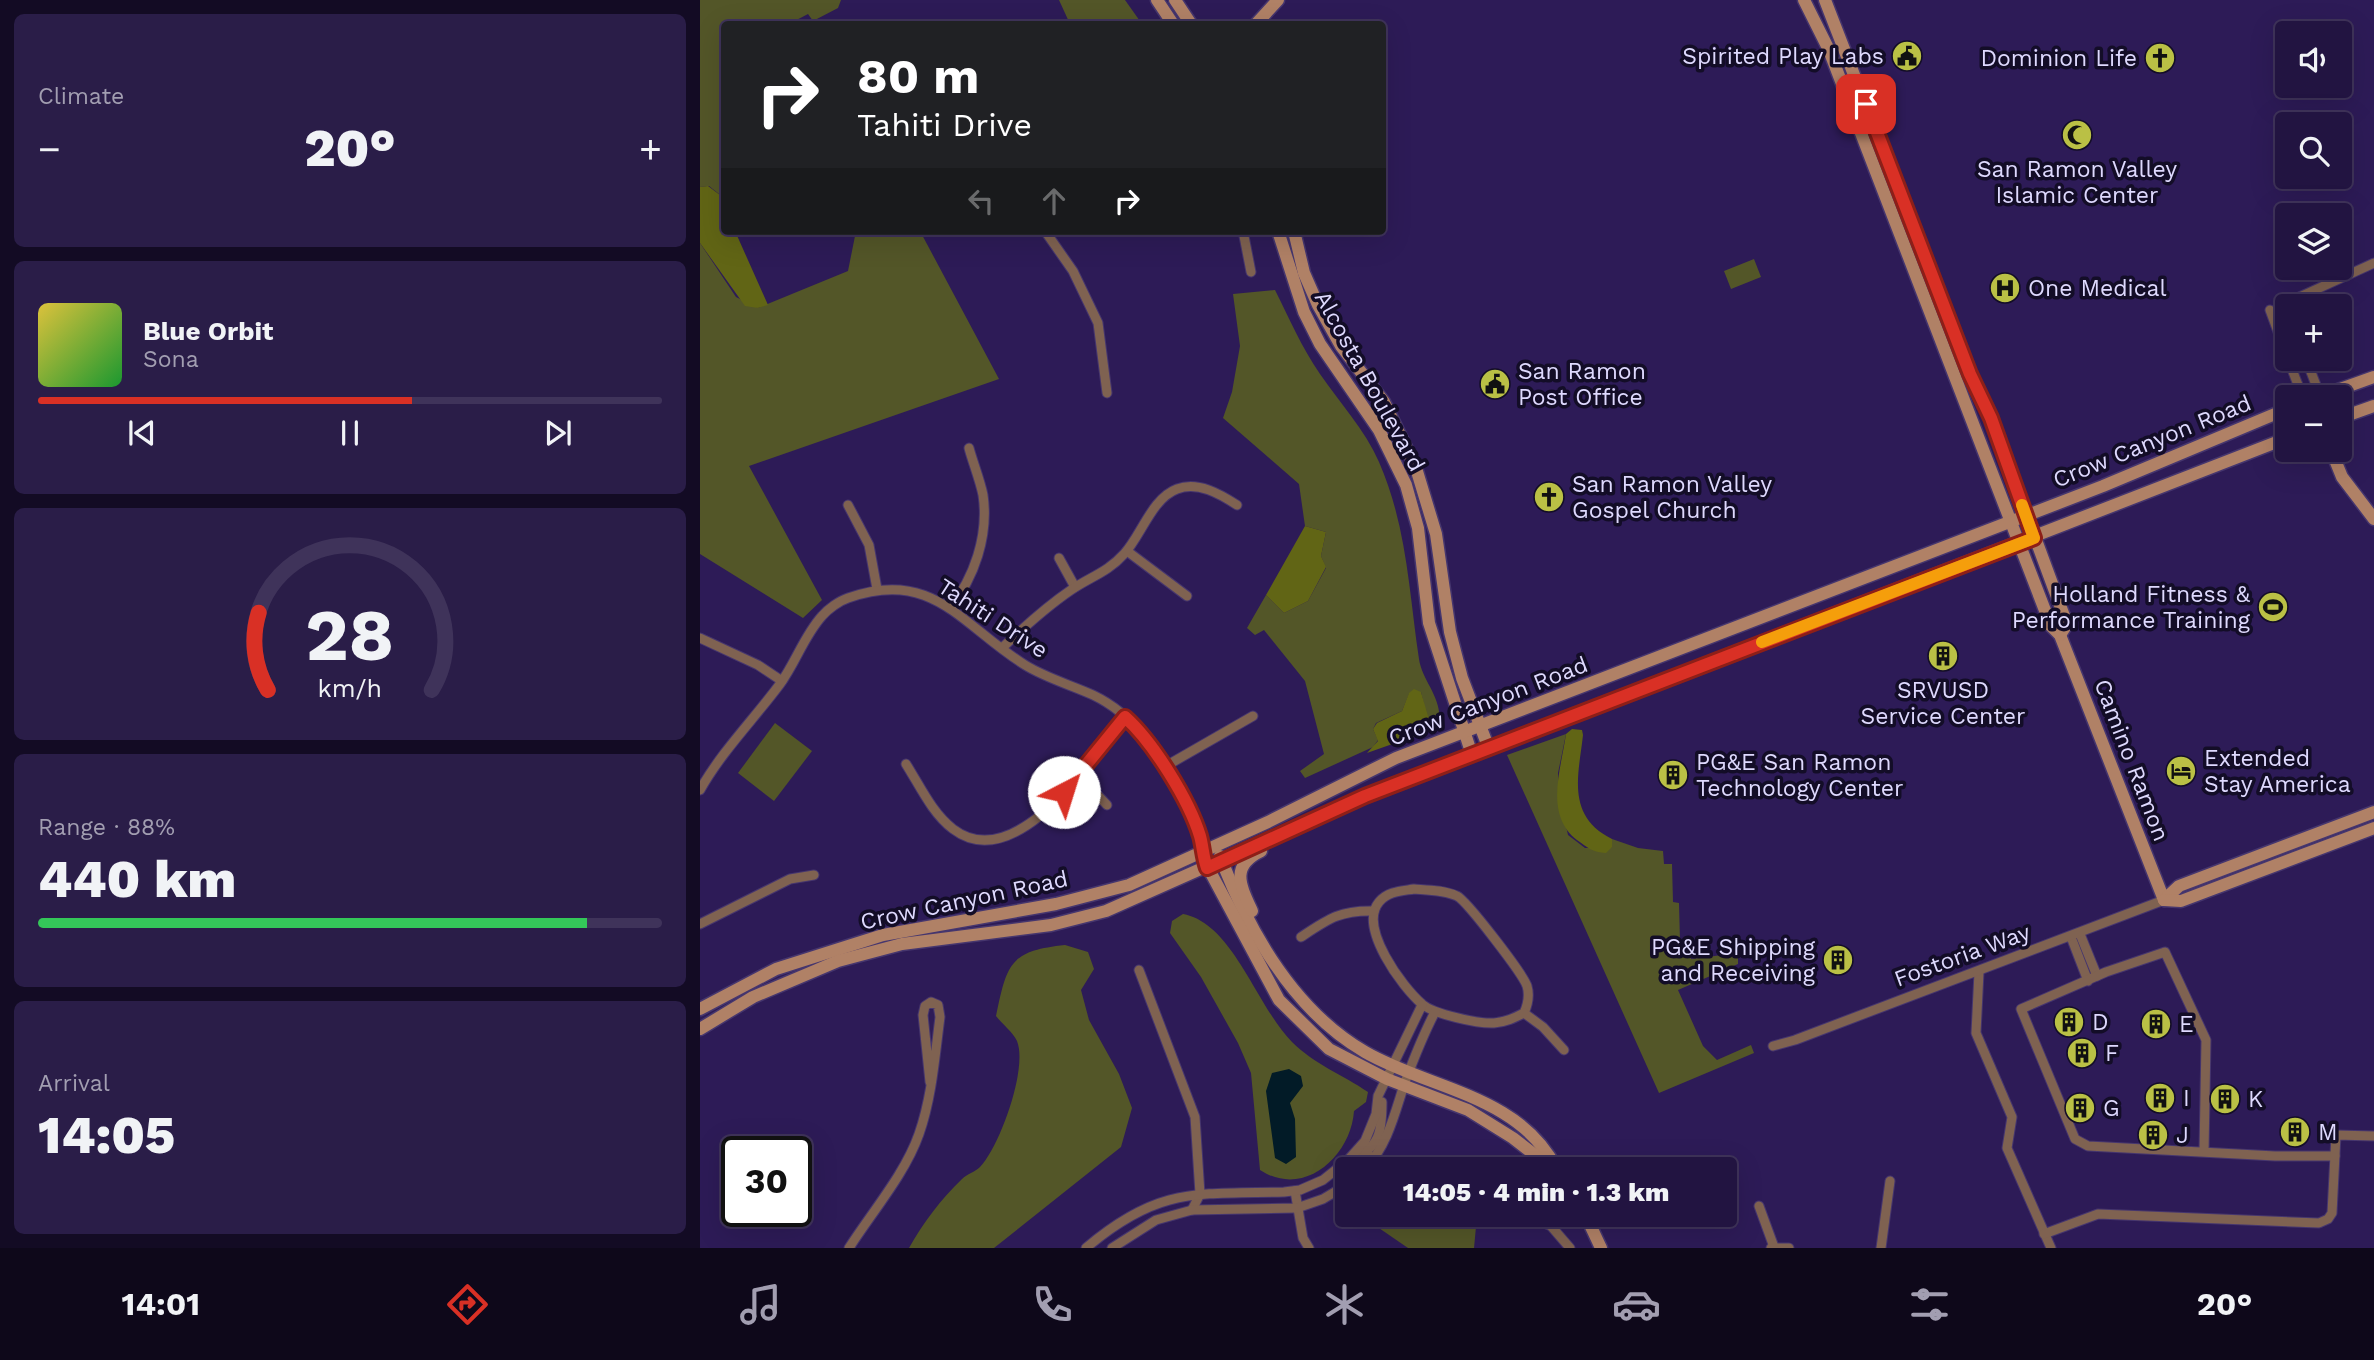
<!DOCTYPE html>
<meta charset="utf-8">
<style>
body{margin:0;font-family:"Work Sans",sans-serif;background:#2a1d48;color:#f1f3f6;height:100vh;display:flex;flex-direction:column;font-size:26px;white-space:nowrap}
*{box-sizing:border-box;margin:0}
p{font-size:23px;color:#a29eb1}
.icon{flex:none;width:38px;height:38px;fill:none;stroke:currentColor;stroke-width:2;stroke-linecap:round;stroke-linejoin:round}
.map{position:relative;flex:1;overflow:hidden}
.sheet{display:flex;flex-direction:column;gap:14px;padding:14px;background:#130b24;width:700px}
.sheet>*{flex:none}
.top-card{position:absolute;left:21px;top:21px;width:665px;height:214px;border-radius:7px;box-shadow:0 7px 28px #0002,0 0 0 2px #3f335a;background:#202124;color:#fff;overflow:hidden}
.fabs{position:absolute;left:1575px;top:21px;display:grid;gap:14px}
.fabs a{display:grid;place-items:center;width:77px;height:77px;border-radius:7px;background:#221441;box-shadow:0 7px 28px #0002,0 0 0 2px #3f335a;font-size:35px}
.speed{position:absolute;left:21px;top:1136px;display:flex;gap:14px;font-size:35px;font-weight:700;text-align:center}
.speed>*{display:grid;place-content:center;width:91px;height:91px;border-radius:50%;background:#221441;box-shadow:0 7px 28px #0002,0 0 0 2px #3f335a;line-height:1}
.speed .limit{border:4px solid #111;border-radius:10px;background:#fff;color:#111}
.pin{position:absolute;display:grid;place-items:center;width:60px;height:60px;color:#fff;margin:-30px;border-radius:14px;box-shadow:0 4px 10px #0006}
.me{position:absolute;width:77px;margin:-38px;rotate:40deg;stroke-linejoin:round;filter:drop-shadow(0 0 5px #0008)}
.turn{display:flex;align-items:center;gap:24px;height:147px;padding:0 21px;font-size:32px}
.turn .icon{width:91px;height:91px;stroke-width:2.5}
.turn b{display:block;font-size:49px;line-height:60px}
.lanes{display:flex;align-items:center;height:66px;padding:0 21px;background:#0003;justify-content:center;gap:35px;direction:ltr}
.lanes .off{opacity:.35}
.big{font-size:52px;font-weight:800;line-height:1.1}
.sheet .tile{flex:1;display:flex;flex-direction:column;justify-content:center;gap:10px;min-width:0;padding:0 24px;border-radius:10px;background:#2a1d48}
.sheet .dial{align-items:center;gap:0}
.dial svg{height:182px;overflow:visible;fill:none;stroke:#3f335a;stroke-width:7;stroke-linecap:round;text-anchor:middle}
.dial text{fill:#f1f3f6;stroke:none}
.song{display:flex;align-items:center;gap:21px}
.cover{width:84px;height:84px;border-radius:10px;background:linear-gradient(135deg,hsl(50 70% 55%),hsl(130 70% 35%))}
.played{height:7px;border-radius:4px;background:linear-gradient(90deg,#d93025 60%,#3f335a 60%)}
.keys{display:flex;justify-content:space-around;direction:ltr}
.heat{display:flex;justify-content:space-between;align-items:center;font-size:38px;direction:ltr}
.charge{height:10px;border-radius:5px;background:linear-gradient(90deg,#34c759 88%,#3f335a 0)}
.trip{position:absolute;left:635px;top:1157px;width:402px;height:70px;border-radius:7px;background:#221441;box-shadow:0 7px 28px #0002,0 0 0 2px #3f335a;font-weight:800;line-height:70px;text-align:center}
.dock{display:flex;height:112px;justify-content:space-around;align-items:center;background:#0e081a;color:#a29eb1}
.dock .icon{width:49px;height:49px}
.dock .on{color:#d93025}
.dock b{font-size:32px;color:#f1f3f6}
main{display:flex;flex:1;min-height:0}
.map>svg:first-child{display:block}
.green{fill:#535628}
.forest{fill:#616515}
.water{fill:#021b27}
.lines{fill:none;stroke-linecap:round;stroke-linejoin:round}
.street-casing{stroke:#46366e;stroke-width:11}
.secondary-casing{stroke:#46366e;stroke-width:15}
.street{stroke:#7f6251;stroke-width:9}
.secondary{stroke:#b08166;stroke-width:12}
.route-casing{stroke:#8d1f18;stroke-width:18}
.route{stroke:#d93025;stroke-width:12}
.slow{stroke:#f59e0b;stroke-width:12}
.labels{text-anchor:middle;stroke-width:7;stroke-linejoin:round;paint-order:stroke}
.poi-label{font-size:23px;fill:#ded9fe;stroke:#130d27;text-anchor:start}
.street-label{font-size:23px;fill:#ded9fe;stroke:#130d27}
</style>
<main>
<section class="sheet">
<div class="tile"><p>Climate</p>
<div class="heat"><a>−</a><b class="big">20°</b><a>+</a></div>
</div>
<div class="tile">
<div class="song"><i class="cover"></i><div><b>Blue Orbit</b><p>Sona</p></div></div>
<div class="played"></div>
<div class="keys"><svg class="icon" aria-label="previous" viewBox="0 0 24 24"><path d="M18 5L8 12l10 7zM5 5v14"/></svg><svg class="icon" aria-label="pause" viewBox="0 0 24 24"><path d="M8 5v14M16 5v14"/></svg><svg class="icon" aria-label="next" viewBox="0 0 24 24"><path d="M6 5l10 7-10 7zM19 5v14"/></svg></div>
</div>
<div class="tile dial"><svg viewBox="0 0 100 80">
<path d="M14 69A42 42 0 1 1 86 69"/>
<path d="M14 69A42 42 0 0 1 10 35" stroke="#d93025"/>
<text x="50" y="56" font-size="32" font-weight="700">28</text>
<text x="50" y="72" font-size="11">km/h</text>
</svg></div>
<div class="tile"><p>Range · 88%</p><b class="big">440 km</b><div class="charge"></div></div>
<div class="tile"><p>Arrival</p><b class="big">14:05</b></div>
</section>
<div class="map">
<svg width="1674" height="1248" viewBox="0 0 1674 1248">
<rect width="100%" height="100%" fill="#2d1b57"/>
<g class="green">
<path d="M 0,0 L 141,0 L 138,8 L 113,21 L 108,14 L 89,24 L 24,24 L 24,198 L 9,186 L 0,187 Z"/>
<path d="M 359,0 L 425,0 L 442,24 L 370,24 Z"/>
<path d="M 156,231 L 220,231 L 299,379 L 49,466 L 122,600 L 103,618 L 0,554 L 0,243 L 36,297 L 58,308 L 148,271 Z"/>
<path d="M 1054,259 L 1061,277 L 1031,289 L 1024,271 Z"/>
<path d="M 575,290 C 589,318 602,348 620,374 C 640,403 665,430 679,462 C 707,526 709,592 719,659 C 722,681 743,698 739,724 L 733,726 L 728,722 L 721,692 L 709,694 L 702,711 L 676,723 L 673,729 L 678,740 L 673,747 L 605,778 L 600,771 L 624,754 L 605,681 L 564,630 L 555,635 L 547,628 L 566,595 L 584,613 L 608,601 L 626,568 L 621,556 L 626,532 L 605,526 L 599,484 L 523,418 L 532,392 L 540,346 L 533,294 Z"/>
<path d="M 75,723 L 112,751 L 74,801 L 38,773 Z"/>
<path d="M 866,734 L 858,773 L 859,796 L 868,835 L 885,848 L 912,847 L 912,839 L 938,848 L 963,851 L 964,864 L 972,864 L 973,902 L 979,903 L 980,941 L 989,942 L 991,959 L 1038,953 L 1038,964 L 978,990 L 1003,1046 L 1017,1060 L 1051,1045 L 1054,1053 L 959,1093 L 807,755 Z"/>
<path d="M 483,914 C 533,923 557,1007 592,1042 C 614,1064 643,1075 668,1092 L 666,1102 L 654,1111 C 651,1156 604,1199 560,1170 L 551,1073 L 538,1043 L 501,977 L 470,933 L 472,921 Z"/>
<path d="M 365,945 L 388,952 L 394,969 L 381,990 L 389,1020 L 419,1074 L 432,1108 L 421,1147 L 294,1248 L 209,1248 C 223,1223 241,1199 262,1179 C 267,1174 275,1172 280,1167 C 300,1146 328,1068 317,1041 C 313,1032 302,1024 296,1016 C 307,964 309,951 365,945 Z"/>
<path d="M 660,1215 L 772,1215 L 777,1216 L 774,1248 L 708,1248 Z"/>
</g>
<g class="forest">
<path d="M 8,186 L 24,198 L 24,231 L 35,231 L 68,305 L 58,308 L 45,306 L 0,243 L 0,187 Z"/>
<path d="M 605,526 L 626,532 L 621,556 L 626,567 L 608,601 L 584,613 L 566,595 Z"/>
<path d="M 714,689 L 721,692 L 732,730 L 667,753 L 678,741 L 673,729 L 677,723 L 702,711 L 709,693 Z"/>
<path d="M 872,729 L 882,730 L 883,735 C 879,773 865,816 912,839 L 912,847 L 906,853 C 892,852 888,848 877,840 C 844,814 861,770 866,734 Z"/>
</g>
<path class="water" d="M 589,1069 L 601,1076 L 603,1086 L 590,1103 L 595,1119 L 596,1157 L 586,1164 L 575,1158 L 566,1091 L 572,1073 Z"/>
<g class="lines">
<g class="street-casing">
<g id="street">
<path d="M 345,231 L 373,271 L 398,323 L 407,393"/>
<path d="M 543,231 L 551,272"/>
<path d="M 1570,310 L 1587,356"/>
<path d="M 1587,311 L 1584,304 L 1674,263"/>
<path d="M 1588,359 L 1600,390 L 1608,397"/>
<path d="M 1606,359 L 1616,385 L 1612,397"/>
<path d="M 148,505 L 169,545 L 177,589"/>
<path d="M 427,551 L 487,596"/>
<path d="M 359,558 L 375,587"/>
<path d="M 250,608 C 274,578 289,536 283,495 C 280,480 273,463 269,448"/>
<path d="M 0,638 L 58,665 L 82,681"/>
<path d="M 302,648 C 324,627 346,607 371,590 C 390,577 408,572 424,554 C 441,536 452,498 477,489 C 498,481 520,494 537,505"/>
<path d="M 206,764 C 220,786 232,813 253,829 C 316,877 394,757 425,717"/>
<path d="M 466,766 L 553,716"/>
<path d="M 379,775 L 407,805"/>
<path d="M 0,790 C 22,751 54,719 80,684 C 96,662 104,636 122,616 C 128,609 139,601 148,598 C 233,568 261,625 325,665 C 346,678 371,685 393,695 C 435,715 459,753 479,793 C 488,812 501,830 501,852"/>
<path d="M 714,889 C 728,890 744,890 757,896 C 767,901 823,974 827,986 C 830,996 828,1004 824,1013 C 814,1018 806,1022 794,1023 C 779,1024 733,1014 722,1004 C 702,987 658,927 679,902 C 688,891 702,891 714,889 Z"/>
<path d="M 0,924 L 90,879 L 114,875"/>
<path d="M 1380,934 L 1397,976"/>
<path d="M 601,937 C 628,919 640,910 674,911"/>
<path d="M 1371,937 L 1388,981"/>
<path d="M 439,970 L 495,1117 L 500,1194 L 492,1210"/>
<path d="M 1279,972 L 1276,1033 L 1312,1117 L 1307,1148 L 1351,1248"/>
<path d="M 824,1013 L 843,1027 L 864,1050"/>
<path d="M 1073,1046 L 1095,1040 L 1464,900"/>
<path d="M 1504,1152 L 1506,1040 L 1465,952 L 1406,972 L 1321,1009 L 1375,1139 L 1388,1146 L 1575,1156 L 1635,1156"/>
<path d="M 670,1156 L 688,1169"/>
<path d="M 650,1160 C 680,1148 682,1132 682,1102"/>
<path d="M 665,1169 C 688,1145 695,1112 705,1082 C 714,1058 723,1035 735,1012"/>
<path d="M 595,1191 L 603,1238 L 609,1248"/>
<path d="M 1059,1206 L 1074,1247"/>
<path d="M 824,1214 L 851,1226 L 870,1248"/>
<path d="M 1344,1234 L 1398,1214 L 1619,1223 L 1628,1219 L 1632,1213 L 1636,1135 L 1674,1136"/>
<path d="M 149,1248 C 172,1212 205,1174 219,1134 C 232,1097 235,1055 240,1017 L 238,1005 L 231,1002 L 225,1006 L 223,1015 L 230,1082"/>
<path d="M 386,1248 C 458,1187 495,1194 584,1192 L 600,1190 L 623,1180 L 648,1160 L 665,1141 L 676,1114 L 678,1096 L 722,1005"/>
<path d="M 412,1248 L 456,1220 L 492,1210 L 597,1208 L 623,1199 L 648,1184"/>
<path d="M 1071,1248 L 1089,1248"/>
<path d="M 1181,1248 L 1190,1181"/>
</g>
</g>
<g class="secondary-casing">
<g id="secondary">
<path d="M 457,0 L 473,24"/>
<path d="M 475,0 L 491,24"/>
<path d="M 1104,0 L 1129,50 L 1351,626 L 1360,635 L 1464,900"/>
<path d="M 1125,0 L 1270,374 L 1291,418 L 1367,624 L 1360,635"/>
<path d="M 556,24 L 578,0"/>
<path d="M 578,231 L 604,312 L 620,344 L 679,430 L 706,485 L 718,528 L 729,623 L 772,755"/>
<path d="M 594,231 L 604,273 L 618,305 L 641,346 L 684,402 L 716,468 L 736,534 L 750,632 L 762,678 L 789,749"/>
<path d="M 1618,397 L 1674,377"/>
<path d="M 1640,418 L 1674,406"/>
<path d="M 1631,450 L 1642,477 L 1674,519"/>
<path d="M 520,856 C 549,932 593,1010 665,1052 C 729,1089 819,1095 856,1168"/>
<path d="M 505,862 L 579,1000 L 629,1049 L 687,1079 L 768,1110 L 813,1138 L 853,1169"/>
<path d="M 1464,900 L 1479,886 L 1674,812"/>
<path d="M 1464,900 L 1481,901 L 1674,828"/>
<path d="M 552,911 C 540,885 530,866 561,851"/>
<path d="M 0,1009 L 76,969 L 183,935 L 356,904 L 429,885 L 568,822 L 696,758 L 1403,486 L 1587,409"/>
<path d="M 0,1029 L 53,997 L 138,961 L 202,944 L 351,925 L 406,911 L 665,796 L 1587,438"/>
<path d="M 885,1214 L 901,1248"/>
</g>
</g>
<use href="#street" class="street"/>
<use href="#secondary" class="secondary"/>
</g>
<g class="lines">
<g class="route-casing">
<path id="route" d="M 364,792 L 425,717 C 453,742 489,800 500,836 C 503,847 503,857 507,868 L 665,796 L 1334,538 L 1291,418 L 1270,374 L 1166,104"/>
</g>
<use href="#route" class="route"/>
<path class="slow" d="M 1062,642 L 1334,538 L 1322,505"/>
</g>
<defs>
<g id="civic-disc" transform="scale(1.575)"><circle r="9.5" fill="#bac045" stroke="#130d27"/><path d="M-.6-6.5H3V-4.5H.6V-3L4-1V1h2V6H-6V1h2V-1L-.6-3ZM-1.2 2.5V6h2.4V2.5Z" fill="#111"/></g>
<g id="church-disc" transform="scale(1.575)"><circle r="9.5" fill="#bac045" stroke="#130d27"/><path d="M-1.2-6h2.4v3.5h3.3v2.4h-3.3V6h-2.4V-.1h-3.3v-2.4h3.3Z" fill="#111"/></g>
<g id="mosque-disc" transform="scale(1.575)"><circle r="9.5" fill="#bac045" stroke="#130d27"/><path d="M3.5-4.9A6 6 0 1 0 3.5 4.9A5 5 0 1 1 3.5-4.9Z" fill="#111"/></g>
<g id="hospital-disc" transform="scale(1.575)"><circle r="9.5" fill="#bac045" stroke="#130d27"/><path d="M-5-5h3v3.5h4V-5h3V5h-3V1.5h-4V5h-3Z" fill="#111"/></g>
<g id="stadium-disc" transform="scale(1.575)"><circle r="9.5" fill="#bac045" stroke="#130d27"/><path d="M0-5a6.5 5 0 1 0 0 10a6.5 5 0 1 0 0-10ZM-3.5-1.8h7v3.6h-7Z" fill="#111"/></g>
<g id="building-disc" transform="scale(1.575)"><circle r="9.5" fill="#bac045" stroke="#130d27"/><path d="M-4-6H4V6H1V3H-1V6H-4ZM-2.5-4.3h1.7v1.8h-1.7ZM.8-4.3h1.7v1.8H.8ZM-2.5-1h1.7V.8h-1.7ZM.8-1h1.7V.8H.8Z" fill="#111"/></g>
<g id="hotel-disc" transform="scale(1.575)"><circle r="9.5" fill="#bac045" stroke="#130d27"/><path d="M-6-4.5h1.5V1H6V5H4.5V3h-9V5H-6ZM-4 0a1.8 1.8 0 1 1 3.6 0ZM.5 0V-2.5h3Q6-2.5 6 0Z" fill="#111"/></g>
</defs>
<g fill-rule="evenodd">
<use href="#civic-disc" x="1207" y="56"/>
<use href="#church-disc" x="1460" y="58"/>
<use href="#mosque-disc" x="1377" y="135"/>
<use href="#hospital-disc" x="1305" y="288"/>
<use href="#civic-disc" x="795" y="384"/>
<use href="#church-disc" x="849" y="497"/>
<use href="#stadium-disc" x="1573" y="607"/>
<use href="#building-disc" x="1243" y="656"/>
<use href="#hotel-disc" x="1481" y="771"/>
<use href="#building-disc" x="973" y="775"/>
<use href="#building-disc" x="1138" y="960"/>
<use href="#building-disc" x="1369" y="1022"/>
<use href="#building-disc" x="1456" y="1024"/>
<use href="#building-disc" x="1382" y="1053"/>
<use href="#building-disc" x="1460" y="1098"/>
<use href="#building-disc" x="1525" y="1099"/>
<use href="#building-disc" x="1380" y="1108"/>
<use href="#building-disc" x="1595" y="1132"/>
<use href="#building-disc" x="1453" y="1135"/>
</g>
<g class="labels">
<g class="poi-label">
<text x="1184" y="64" text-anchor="end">Spirited Play Labs</text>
<text x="1437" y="66" text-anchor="end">Dominion Life</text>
<text x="1377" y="177" text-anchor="middle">San Ramon Valley<tspan x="1377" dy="26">Islamic Center</tspan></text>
<text x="1328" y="296">One Medical</text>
<text x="818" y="379">San Ramon<tspan x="818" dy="26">Post Office</tspan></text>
<text x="872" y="492">San Ramon Valley<tspan x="872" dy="26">Gospel Church</tspan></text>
<text x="1550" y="602" text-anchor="end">Holland Fitness &amp;<tspan x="1550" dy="26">Performance Training</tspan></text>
<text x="1243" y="698" text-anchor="middle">SRVUSD<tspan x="1243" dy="26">Service Center</tspan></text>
<text x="1504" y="766">Extended<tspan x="1504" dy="26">Stay America</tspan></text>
<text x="996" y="770">PG&amp;E San Ramon<tspan x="996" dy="26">Technology Center</tspan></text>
<text x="1115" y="955" text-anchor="end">PG&amp;E Shipping<tspan x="1115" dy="26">and Receiving</tspan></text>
<text x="1392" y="1030">D</text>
<text x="1479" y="1032">E</text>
<text x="1405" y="1061">F</text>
<text x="1483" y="1106">I</text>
<text x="1548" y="1107">K</text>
<text x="1403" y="1116">G</text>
<text x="1618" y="1140">M</text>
<text x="1476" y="1143">J</text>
</g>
<g class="street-label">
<text transform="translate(670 381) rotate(61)" y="8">Alcosta Boulevard</text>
<text transform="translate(1452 441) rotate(-22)" y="8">Crow Canyon Road</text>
<text transform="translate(293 618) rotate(33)" y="8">Tahiti Drive</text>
<text transform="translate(788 701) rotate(-21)" y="8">Crow Canyon Road</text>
<text transform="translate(1432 760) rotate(69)" y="8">Camino Ramon</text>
<text transform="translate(264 900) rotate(-12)" y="8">Crow Canyon Road</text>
<text transform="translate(1262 955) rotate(-20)" y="8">Fostoria Way</text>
</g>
</g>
</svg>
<div class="fabs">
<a><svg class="icon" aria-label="sound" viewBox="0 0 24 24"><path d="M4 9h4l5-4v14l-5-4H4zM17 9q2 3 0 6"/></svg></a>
<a><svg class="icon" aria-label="search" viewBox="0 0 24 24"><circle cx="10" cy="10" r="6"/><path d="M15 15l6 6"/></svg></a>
<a><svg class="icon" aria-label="layers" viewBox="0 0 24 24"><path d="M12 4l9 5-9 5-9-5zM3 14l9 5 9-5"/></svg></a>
<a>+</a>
<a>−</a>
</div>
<div class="speed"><div class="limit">30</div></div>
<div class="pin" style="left:1166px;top:104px;background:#d93025"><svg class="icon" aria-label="arrive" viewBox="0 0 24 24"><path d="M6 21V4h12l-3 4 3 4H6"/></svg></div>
<svg class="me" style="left:364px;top:792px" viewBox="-20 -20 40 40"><circle r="19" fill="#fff"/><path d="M0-13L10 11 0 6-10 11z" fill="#d93025"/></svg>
<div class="trip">14:05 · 4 min · 1.3 km</div>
<div class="top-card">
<div class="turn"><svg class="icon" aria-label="right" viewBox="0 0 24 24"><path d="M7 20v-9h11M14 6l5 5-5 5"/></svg><div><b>80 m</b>Tahiti Drive</div></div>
<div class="lanes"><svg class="icon off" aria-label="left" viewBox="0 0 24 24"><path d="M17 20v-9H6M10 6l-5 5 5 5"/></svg><svg class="icon off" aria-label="ahead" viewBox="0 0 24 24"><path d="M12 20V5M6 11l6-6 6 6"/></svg><svg class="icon" aria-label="right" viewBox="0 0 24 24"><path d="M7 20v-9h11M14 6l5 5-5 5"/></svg></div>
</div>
</div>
</main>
<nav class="dock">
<b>14:01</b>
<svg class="icon on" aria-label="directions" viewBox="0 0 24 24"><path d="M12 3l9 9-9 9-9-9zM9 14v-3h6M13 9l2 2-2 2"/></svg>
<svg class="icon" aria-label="music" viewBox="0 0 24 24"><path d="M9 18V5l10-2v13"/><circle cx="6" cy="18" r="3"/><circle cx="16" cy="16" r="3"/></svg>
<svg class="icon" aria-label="phone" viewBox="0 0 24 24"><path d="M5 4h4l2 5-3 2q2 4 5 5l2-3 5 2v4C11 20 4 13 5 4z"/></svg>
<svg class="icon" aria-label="climate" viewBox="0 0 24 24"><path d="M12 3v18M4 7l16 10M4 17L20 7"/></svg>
<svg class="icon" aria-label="car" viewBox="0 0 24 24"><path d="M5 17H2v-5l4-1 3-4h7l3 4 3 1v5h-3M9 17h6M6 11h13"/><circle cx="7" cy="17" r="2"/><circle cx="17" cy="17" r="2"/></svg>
<svg class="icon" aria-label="filters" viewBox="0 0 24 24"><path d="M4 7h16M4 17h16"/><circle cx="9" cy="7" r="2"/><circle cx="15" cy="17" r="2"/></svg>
<b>20°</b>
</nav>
